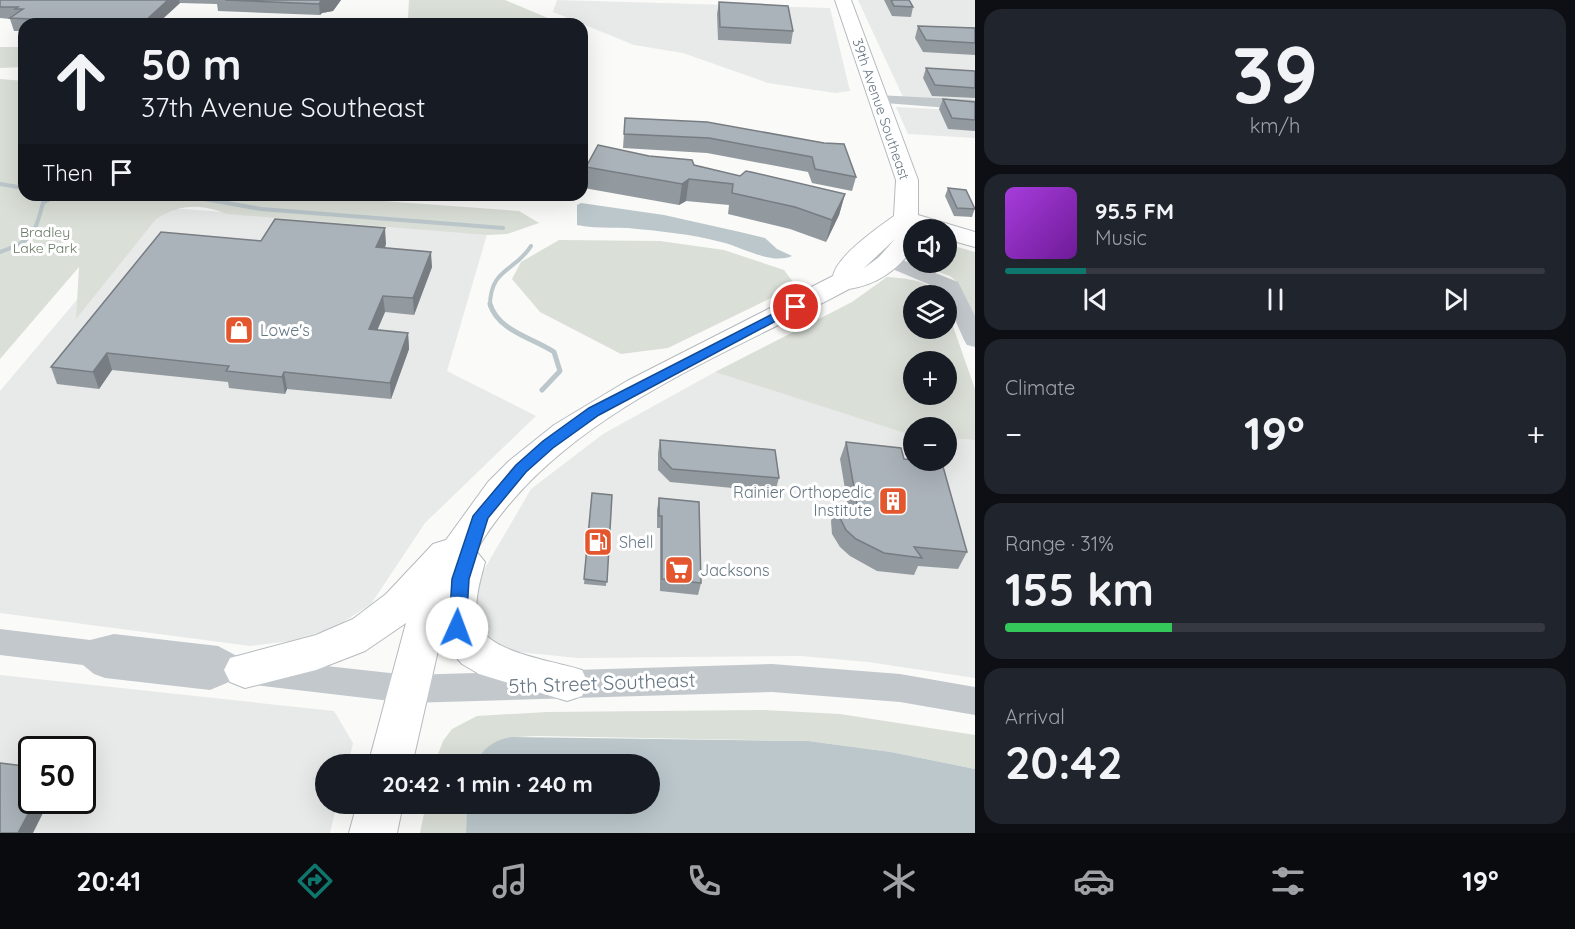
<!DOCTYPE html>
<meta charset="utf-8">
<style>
body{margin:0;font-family:Quicksand,sans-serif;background:#20242c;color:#f1f3f6;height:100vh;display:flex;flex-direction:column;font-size:22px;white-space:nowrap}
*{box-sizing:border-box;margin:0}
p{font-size:20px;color:#9ea1a6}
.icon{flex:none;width:33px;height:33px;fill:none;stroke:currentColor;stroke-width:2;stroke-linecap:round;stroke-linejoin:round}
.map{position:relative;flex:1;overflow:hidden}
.drawer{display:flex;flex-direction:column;gap:9px;padding:9px;background:#0d0f14;width:600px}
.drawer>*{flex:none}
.top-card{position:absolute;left:18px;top:18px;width:570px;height:183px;border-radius:18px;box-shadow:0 6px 24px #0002;background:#171b24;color:#f1f3f6;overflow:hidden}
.fabs{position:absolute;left:903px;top:219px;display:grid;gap:12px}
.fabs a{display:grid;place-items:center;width:54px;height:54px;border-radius:50%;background:#171b24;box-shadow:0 6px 24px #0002;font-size:30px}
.speed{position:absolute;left:18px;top:736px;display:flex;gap:12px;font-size:30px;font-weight:700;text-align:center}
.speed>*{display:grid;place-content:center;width:78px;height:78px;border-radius:50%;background:#171b24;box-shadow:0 6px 24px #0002;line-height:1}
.speed .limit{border:3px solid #111;border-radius:9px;background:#fff;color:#111}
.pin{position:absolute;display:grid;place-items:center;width:51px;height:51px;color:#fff;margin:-26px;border:3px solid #fff;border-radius:50%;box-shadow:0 2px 6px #0007}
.me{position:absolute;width:66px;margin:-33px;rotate:2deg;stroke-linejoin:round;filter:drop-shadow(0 0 4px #0008)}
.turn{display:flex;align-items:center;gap:21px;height:126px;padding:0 24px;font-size:27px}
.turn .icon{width:78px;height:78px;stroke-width:2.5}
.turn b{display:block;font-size:42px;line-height:51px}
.then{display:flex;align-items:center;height:57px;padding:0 24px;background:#0003;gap:12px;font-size:22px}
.big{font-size:45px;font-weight:700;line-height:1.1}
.drawer .tile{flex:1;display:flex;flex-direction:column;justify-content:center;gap:9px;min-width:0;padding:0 21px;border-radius:18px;background:#20242c}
.drawer .dial{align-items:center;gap:0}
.dial b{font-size:78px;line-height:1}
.song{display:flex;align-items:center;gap:18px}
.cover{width:72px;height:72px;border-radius:9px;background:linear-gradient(135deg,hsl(280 70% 55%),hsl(280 70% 35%))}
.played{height:6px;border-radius:3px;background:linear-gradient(90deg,#0f766e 15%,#363941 15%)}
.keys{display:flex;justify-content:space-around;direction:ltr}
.heat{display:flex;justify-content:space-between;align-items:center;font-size:33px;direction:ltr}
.charge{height:9px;border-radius:4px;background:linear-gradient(90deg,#34c759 31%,#363941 0)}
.trip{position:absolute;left:315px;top:754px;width:345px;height:60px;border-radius:30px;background:#171b24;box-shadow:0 6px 24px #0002;font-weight:700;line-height:60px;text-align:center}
.tabs{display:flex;height:96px;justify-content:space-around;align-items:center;background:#090b0e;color:#9ea1a6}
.tabs .icon{width:42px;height:42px}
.tabs .on{color:#0f766e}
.tabs b{font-size:27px;color:#f1f3f6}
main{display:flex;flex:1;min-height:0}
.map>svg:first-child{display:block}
.built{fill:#e8e9e9;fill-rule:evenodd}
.green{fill:#dadfd7;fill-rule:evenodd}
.water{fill:#bbc7cb}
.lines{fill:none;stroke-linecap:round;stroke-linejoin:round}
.stream-far1{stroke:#bbc7cb;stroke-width:4}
.stream{stroke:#bbc7cb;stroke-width:5}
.major-casing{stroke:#b5babe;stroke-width:2}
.minor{fill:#c3c8cc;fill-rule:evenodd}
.major{fill:#fff;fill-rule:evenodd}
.wall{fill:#929a9f}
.shaded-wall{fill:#777d82}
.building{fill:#aab3b9;stroke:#777d82;stroke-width:1.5}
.route{fill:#1a73e8;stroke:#114b97;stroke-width:1.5}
.labels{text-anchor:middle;stroke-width:6;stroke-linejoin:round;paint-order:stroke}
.far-street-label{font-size:14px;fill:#657683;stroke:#fff}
.far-park-label{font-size:14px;fill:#687a64;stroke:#fff}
.poi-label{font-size:16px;fill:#657683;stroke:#fff;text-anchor:start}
.near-street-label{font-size:20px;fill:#657683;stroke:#fff}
</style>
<main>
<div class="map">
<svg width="975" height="833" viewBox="0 0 975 833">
<rect width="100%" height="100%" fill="#fafaf8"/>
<g class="built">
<path d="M 557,0 L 830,8 L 850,91 L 835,93 L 768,83 L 683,53 L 634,45 L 553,12 Z"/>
<path d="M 858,0 L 975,0 L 975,101 L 903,97 Z"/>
<path d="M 896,107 L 975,111 L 975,138 L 908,134 Z"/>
<path d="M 155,207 L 488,231 L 447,371 L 536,416 L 425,523 L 371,604 L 334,628 L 290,641 L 250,646 L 0,613 L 0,391 Z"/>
<path d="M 715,372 L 913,435 L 914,460 L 946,460 L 947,438 L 975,440 L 975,678 L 868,662 L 801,656 L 578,658 L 497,650 L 472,621 L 481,575 L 531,489 L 603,434 Z"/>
<path d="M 0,675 L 334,711 L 353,743 L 348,765 L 326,765 L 326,804 L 337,804 L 330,833 L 0,833 ZM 32,750 L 82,750 L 82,801 L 32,801 Z"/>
</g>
<g class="green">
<path d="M 409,0 L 505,0 L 562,24 L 403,24 L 408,18 Z"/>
<path d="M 0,47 L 24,47 L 24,67 L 0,68 Z"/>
<path d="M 0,79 L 24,81 L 24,195 L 301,195 L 519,211 L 539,223 L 507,234 L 488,235 L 228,214 C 201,204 181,203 156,219 L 76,319 L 79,267 L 0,359 Z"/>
<path d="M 559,240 L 660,241 L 724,250 L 784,270 L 796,286 L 668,348 L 621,354 L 540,312 L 512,279 L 521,262 Z"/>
<path d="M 947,244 L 975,252 L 975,320 L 957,282 L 950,276 L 915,263 L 946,262 Z"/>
<path d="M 887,277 C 903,278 930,280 939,295 L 914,296 L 914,328 L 946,328 L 947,309 L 948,312 L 975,389 L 975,440 L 947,438 L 946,428 L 914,428 L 913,435 L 908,434 L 715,372 L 852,302 ZM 914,362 L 946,362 L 946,394 L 914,394 Z"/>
<path d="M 764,710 L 840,714 L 975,735 L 975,769 L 891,752 L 808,741 L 538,736 C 511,737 487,737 475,765 L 434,765 L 443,741 L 452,729 L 477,716 L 547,712 Z"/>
<path d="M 426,804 L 467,804 L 466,833 L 420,833 Z"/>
</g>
<g class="water">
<path d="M 581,203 L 664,215 L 740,232 L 765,238 L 777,249 L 792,256 C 770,265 743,247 721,242 C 691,234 659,231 628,228 C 611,227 595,229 577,225 L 577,205 Z"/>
<path d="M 512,737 L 808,741 L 891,752 L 975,769 L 975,833 L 466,833 L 467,804 L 650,804 L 650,765 L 475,765 C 482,748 494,740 512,737 Z"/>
</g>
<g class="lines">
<g class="stream-far1">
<path d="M 0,184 L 24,188"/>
<path d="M 182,195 L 261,209 L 503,228"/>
<path d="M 0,252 C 33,240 34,236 43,203 L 53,197 L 75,195"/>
<path d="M 490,306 C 490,268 515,272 531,246"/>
</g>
<path class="stream" d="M 490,304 C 498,331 533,338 554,352 L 560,371 L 542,390"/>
<g class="major-casing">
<g id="major">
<path d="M 835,0 L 851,0 L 918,180 L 918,215 L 975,232 L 975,247 L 946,239 L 946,230 L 914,230 L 914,248 C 895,271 879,284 849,289 C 719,359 554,417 476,551 L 485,562 C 480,581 473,603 478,623 C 487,653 555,661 582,670 L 588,683 L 582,696 L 567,701 L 479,674 L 462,664 L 450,650 L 442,633 L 412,765 L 368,765 L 406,623 L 365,651 L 316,670 L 245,688 L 230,682 L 224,670 L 230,658 L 316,635 L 353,619 L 386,594 L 433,544 L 446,540 L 488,482 L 509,461 L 554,425 L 627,381 L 833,276 C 837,256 877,228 894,216 L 896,180 ZM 895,239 L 879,257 L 863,269 Z"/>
<path d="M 357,804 L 403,804 L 397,833 L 349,833 Z"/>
</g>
</g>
<g class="minor">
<path d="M 877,95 L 975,100 L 975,110 L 872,102 L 870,99 L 872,96 Z"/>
<path d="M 890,255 L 958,282 L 975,316 L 975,347 L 967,345 L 964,340 L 942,290 L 883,265 L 880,261 Z"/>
<path d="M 0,629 L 90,640 L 114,634 L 218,646 L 237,656 L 408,675 L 772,664 L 900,674 L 975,687 L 975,715 L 900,702 L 772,692 L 408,703 L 229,682 L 210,690 L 105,678 L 94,674 L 83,665 L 0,655 Z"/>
</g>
<use href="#major" class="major"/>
</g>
<g class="wall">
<path d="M 0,0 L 341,0 L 333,11 L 322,13 L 320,15 L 218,11 L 217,4 L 180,3 L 157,24 L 24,24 L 24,31 L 14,31 L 10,19 L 0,18 Z"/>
<path d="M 884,0 L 909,0 L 913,7 L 911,17 L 892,16 Z"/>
<path d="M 719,2 L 793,31 L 791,44 L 718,40 L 717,14 Z"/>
<path d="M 918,26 L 975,28 L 975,55 L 923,52 L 915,38 Z"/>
<path d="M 926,68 L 975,71 L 975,98 L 932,96 L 923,78 Z"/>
<path d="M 943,99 L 975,102 L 975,131 L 948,129 L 939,109 Z"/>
<path d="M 625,118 L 824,143 L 856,177 L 852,191 L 812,183 L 808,172 L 707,153 L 623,148 Z"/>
<path d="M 694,165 L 740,176 L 845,194 L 839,215 L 826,242 L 790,229 L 728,214 L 729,205 L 686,201 L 679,205 L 584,188 L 586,167 Z"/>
<path d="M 948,188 L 975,208 L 972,217 L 954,216 L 945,196 Z"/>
<path d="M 386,244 L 385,248 L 432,267 L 414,315 L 385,312 L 377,330 L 408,333 L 409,349 L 391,399 L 287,389 L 285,394 L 229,388 L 228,382 L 112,370 L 99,389 L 57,384 L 51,367 Z"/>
<path d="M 660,440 L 779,478 L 775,492 L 670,482 L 658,470 L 658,453 Z"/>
<path d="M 846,442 L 904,459 L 967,552 L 958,569 L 918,566 L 914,575 L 877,571 L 850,556 L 840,547 L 832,534 L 831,521 L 837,504 L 848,507 L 840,459 Z"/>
<path d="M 592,493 L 612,495 L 606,586 L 584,584 Z"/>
<path d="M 659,498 L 701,583 L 698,595 L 660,591 L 660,528 L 657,528 L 657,510 Z"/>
</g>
<g class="shaded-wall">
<path d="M 168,0 L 179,0 L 180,3 L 157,24 L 143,24 L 143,23 Z"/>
<path d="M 327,0 L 341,0 L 333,11 L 322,13 L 320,15 L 319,4 L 321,1 Z"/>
<path d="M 689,179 L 686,201 L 679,205 L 682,184 Z"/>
<path d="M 845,194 L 839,215 L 826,242 L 832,220 Z"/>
<path d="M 385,228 L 386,244 L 378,263 L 376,247 Z"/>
<path d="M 431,252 L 432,267 L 414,315 L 413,298 Z"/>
<path d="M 383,296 L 385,312 L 371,345 L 369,329 Z"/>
<path d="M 408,333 L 409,349 L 391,399 L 390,383 Z"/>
<path d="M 107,353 L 112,370 L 99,389 L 93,372 Z"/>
<path d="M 284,372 L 287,389 L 285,394 L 282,377 Z"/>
<path d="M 35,801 L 49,801 L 33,833 L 18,833 Z"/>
</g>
<g class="building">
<path d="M 0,0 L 168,0 L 143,23 L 72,21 L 69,24 L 47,23 L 51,20 L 10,18 L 23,9 L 15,9 L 18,7 L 0,7 Z"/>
<path d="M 225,0 L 327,0 L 321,1 L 319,4 Z"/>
<path d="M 891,0 L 909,0 L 913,7 L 894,6 Z"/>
<path d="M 719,2 L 788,6 L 793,31 L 720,27 Z"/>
<path d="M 918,26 L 975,28 L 975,43 L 926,40 Z"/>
<path d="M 926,68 L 975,71 L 975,88 L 935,85 Z"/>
<path d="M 943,99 L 975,102 L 975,120 L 952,118 Z"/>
<path d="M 625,118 L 707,122 L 824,143 L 844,144 L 856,177 L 815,169 L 812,157 L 709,138 L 624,134 Z"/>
<path d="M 598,145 L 649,156 L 692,160 L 694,165 L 740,176 L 746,171 L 751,172 L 845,194 L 832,220 L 795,207 L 732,193 L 733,184 L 689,179 L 682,184 L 586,167 Z"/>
<path d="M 948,188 L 966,190 L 975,209 L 957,208 Z"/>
<path d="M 275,219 L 385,228 L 376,247 L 431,252 L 413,298 L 383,296 L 369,329 L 408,333 L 390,383 L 284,372 L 282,377 L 226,371 L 229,366 L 107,353 L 93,372 L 51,367 L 161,232 L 261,241 Z"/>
<path d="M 660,440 L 775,450 L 779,478 L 672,469 L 661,457 Z"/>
<path d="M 846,442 L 901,448 L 904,459 L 942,463 L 967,552 L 914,547 L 922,558 L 884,553 L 856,539 L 846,530 L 839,516 L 837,504 L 858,510 Z"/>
<path d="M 592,493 L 612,495 L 607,582 L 584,579 Z"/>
<path d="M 659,498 L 699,502 L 701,583 L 662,579 L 662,516 L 659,516 Z"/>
<path d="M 0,763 L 32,767 L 32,801 L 35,801 L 18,833 L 0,833 Z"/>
</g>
<path class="route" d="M 792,304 L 802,307 L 599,415 L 553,448 L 526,472 L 488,518 L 469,579 L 466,628 L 463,633 L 451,633 L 449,628 L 452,579 L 473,516 L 516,465 L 543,441 L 589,408 Z"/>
<defs>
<g id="shop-square" transform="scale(1.5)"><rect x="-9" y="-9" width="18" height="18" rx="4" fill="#e4572e" stroke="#fff"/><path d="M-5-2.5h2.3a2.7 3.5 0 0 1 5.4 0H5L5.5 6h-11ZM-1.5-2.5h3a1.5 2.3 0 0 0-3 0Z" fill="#fff"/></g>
<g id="building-square" transform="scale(1.5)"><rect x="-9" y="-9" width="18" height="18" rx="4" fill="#e4572e" stroke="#fff"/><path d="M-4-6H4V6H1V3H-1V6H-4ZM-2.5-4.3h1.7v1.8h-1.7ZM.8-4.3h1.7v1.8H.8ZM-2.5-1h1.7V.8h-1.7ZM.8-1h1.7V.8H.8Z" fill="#fff"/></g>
<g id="fuel-square" transform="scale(1.5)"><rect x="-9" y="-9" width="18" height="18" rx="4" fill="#e4572e" stroke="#fff"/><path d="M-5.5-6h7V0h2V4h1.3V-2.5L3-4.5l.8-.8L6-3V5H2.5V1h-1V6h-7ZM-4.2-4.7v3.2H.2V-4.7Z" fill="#fff"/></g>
<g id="supermarket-square" transform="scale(1.5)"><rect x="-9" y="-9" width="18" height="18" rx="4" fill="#e4572e" stroke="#fff"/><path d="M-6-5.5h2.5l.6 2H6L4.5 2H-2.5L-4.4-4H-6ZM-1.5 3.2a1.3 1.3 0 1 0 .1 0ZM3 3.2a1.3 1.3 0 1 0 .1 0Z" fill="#fff"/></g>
</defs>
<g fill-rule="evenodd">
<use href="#shop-square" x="239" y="330"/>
<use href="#building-square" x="893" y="501"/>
<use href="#fuel-square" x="598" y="542"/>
<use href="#supermarket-square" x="679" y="570"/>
</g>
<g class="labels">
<g class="far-street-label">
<text transform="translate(881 109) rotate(71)" y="5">39th Avenue Southeast</text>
</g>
<g class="far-park-label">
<text x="45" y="237">Bradley<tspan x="45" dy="16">Lake Park</tspan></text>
</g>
<g class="poi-label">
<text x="260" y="336">Lowe's</text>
<text x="872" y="498" text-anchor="end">Rainier Orthopedic<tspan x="872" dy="18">Institute</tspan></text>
<text x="619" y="548">Shell</text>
<text x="700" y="576">Jacksons</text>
</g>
<g class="near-street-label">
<text transform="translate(602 683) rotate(-2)" y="7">5th Street Southeast</text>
</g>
</g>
</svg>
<div class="fabs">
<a><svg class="icon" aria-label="sound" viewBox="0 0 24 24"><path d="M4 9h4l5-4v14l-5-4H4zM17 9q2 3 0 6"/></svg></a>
<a><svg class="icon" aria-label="layers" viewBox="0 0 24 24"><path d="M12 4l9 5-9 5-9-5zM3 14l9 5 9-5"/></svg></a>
<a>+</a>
<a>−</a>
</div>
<div class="speed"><div class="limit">50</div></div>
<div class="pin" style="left:796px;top:307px;background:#d93025"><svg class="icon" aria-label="arrive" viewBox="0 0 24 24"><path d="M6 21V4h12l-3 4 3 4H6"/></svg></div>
<svg class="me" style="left:457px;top:628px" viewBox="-20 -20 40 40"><circle r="19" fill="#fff"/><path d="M0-13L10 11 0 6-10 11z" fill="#1a73e8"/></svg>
<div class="trip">20:42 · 1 min · 240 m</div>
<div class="top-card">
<div class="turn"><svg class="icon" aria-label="ahead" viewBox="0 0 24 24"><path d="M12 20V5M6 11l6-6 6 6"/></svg><div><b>50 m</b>37th Avenue Southeast</div></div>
<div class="then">Then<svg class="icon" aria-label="arrive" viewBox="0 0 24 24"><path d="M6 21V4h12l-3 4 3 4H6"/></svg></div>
</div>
</div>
<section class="drawer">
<div class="tile dial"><b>39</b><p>km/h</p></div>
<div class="tile">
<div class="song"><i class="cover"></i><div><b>95.5 FM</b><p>Music</p></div></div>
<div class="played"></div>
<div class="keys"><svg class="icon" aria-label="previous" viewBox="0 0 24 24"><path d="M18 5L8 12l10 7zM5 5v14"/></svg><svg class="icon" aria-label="pause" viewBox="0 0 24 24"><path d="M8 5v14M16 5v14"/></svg><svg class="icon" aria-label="next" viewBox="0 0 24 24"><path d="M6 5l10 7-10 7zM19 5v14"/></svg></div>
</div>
<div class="tile"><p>Climate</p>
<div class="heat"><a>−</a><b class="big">19°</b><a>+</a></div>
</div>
<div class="tile"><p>Range · 31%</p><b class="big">155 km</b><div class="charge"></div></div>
<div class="tile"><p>Arrival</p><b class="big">20:42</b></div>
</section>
</main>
<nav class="tabs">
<b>20:41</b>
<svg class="icon on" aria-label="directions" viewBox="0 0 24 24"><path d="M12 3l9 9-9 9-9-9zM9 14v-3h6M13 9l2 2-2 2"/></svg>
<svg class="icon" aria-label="music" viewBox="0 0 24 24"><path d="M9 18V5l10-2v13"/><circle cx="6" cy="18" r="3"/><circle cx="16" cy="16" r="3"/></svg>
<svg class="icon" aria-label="phone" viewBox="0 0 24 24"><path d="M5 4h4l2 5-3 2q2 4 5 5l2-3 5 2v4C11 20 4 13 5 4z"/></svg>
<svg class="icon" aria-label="climate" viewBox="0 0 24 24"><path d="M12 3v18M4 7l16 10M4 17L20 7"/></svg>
<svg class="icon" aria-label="car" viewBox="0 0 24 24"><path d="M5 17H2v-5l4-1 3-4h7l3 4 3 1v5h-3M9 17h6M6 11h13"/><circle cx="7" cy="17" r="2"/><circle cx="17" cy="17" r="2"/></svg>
<svg class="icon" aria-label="filters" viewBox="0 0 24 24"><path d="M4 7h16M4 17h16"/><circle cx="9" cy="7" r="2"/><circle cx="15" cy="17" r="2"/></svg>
<b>19°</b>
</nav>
